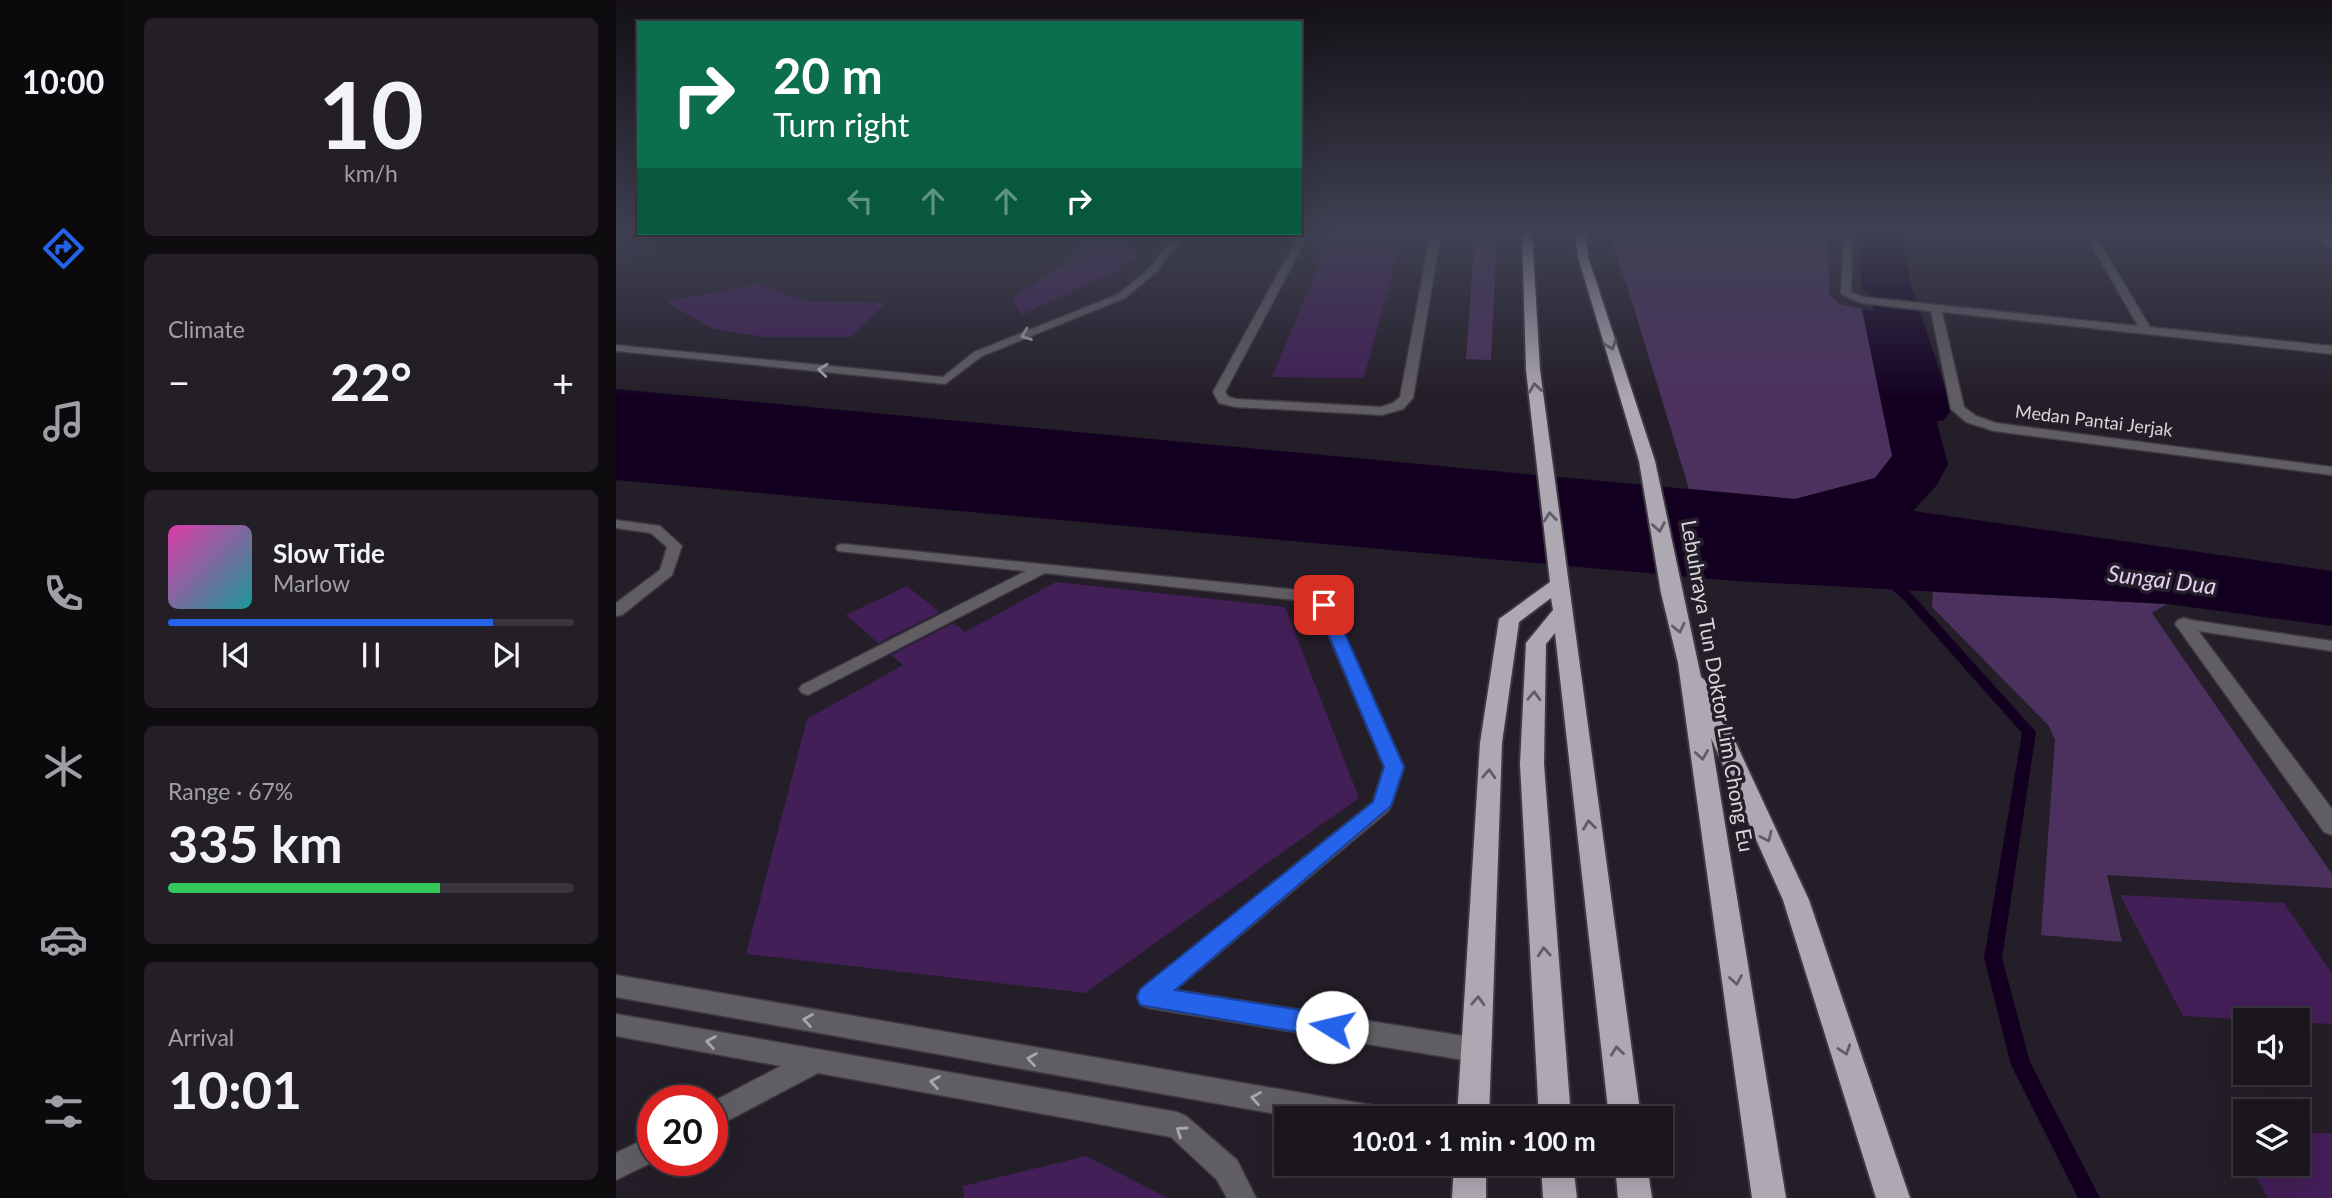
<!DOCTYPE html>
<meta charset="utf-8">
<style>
body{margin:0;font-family:Lato,sans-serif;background:#241f27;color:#f1f3f6;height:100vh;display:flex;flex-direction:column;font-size:26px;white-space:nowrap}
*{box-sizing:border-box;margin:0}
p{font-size:23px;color:#a09fa4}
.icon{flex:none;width:38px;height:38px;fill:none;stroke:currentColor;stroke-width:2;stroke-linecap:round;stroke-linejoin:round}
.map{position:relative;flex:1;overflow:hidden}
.drawer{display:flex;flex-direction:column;gap:18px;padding:18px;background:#0f0c10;width:490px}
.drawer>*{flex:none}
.guide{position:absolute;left:21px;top:21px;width:665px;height:214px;border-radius:0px;box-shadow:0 7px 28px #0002,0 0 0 2px #39353c;background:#0b6e4f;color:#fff;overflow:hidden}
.tools{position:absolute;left:1617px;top:1008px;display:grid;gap:14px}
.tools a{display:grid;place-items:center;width:77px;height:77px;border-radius:0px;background:#1b161e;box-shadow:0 7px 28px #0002,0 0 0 2px #39353c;font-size:35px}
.speed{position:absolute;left:21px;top:1085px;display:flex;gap:14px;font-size:35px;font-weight:700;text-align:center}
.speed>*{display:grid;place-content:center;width:91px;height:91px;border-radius:50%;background:#1b161e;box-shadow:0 7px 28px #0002,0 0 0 2px #39353c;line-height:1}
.speed .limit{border:10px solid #d22;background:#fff;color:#111}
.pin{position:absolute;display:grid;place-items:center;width:60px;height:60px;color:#fff;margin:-30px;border-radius:14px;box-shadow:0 4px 10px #0006}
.me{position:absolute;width:77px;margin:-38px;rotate:279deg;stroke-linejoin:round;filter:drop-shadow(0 0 5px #0008)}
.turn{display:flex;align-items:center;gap:24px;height:147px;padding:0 21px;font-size:32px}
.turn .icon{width:91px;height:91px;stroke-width:2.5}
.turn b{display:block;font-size:49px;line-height:60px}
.lanes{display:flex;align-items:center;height:66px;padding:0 21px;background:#0003;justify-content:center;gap:35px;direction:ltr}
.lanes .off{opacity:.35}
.big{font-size:52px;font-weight:700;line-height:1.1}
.drawer .card{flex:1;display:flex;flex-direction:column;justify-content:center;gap:10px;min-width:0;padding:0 24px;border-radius:10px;background:#241f27}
.drawer .dial{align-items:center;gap:0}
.dial b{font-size:91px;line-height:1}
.song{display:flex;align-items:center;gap:21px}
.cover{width:84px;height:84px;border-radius:10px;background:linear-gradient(135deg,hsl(320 70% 55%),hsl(180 70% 35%))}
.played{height:7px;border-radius:4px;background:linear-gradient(90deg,#2563eb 80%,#39353c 80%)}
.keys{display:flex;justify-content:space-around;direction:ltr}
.heat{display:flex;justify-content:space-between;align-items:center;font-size:38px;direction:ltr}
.charge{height:10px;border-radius:5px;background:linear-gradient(90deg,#34c759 67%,#39353c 0)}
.trip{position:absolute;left:658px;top:1106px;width:399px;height:70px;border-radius:0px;background:#1b161e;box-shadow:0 7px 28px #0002,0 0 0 2px #39353c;font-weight:700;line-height:70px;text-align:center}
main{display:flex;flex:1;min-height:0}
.tab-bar{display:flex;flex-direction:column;width:126px;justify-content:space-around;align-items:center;background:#0b090c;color:#a09fa4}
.tab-bar .icon{width:49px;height:49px}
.tab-bar .on{color:#2563eb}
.tab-bar b{font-size:32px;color:#f1f3f6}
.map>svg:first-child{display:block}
.green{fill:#4c315f}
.water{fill:#130021}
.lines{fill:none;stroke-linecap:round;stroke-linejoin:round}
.stream{fill:#130021;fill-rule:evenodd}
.river{fill:#130021;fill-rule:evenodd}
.building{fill:#421f57}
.service-casing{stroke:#3d3841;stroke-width:3}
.minor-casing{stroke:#3d3841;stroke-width:3}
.trunk-casing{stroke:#3d3841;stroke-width:4}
.service{fill:#615e63;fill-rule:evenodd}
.minor{fill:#615e63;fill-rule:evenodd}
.trunk{fill:#aea8b3;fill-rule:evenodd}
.oneway{stroke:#a9a6ac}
.oneway2{stroke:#625c67}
.route{fill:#2563eb;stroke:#184099;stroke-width:2}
.labels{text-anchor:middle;stroke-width:7;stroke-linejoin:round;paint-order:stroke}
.far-street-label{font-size:18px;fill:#d9d6dc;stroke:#241e28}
.street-label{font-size:21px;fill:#d9d6dc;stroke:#241e28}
.water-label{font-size:23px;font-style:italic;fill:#e4cff3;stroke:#241e28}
</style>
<main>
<nav class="tab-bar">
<b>10:00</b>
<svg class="icon on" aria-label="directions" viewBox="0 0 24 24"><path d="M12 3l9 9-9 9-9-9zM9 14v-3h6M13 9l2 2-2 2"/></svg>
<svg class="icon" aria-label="music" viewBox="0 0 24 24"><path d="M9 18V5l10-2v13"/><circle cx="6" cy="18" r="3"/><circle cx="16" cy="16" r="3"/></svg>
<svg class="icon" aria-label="phone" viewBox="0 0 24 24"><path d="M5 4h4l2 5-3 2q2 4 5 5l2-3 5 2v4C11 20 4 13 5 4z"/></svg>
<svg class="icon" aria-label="climate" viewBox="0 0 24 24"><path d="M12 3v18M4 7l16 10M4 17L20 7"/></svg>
<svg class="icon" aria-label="car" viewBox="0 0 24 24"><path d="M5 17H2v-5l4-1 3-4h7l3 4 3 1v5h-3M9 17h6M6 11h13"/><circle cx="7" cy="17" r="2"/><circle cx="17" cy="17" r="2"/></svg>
<svg class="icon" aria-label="filters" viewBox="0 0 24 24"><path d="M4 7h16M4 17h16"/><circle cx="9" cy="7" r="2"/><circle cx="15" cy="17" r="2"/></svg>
</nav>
<section class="drawer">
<div class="card dial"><b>10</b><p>km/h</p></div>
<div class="card"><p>Climate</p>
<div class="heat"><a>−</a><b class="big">22°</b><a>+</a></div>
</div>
<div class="card">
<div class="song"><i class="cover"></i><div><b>Slow Tide</b><p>Marlow</p></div></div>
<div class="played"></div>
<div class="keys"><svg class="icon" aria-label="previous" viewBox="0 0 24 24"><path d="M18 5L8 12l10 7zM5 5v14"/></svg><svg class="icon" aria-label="pause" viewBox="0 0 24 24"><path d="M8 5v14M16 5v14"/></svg><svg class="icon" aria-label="next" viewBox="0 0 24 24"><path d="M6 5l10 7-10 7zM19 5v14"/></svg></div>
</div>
<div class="card"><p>Range · 67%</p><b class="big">335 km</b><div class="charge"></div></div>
<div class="card"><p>Arrival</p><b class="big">10:01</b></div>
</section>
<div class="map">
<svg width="1716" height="1198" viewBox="0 0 1716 1198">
<rect width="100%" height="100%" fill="#241e28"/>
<g class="green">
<path d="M 859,232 L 881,232 L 875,360 L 850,359 Z"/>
<path d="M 992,232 L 1212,232 L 1213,294 L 1223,304 L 1246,309 L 1277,456 L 1259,478 L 1179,499 L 1073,489 L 1014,295 Z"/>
<path d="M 1317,592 L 1551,604 L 1536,613 L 1716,874 L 1716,888 L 1491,875 L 1506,942 L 1425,935 L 1439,740 L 1433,726 L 1316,607 Z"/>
</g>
<g class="water">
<path d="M 1242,232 L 1281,232 L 1293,297 L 1246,290 Z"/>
<path d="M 1246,309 L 1292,315 L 1332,464 L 1321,485 L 1297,511 L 1716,571 L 1716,626 L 1551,604 L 1119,581 L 0,480 L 0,389 L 1179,499 L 1259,478 L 1276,456 Z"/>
</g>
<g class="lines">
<path class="stream" d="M 1272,576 L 1276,577 L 1295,593 L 1420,732 L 1386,958 L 1414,1062 L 1484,1198 L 1462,1198 L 1395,1065 L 1368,958 L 1406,733 L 1287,599 L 1268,583 L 1266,580 L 1268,577 Z"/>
<path class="river" d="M 1248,232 L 1286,232 L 1294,281 L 1336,408 L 1328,420 L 1309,424 L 1290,420 L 1282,408 L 1250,281 Z"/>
</g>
<g class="building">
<path d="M 717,232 L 787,232 L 748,378 L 656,377 Z"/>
<path d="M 460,233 L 508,233 L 522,258 L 499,272 L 405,315 L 396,298 L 465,253 Z"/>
<path d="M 142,284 L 194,302 L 270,303 L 235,337 L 149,337 L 97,329 L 50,302 Z"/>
<path d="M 440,582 L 669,607 L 743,798 L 469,993 L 130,954 L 191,719 L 287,665 L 275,655 L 338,623 L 349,632 Z"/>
<path d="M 291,586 L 324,612 L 262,643 L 230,615 Z"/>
<path d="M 1504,895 L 1668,903 L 1716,974 L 1716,1024 L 1567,1016 Z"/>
<path d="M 1682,1133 L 1716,1133 L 1716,1198 L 1652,1198 L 1632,1164 L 1682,1164 Z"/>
<path d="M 470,1156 L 552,1198 L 348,1198 L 347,1186 Z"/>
</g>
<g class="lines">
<g class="service-casing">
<g id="service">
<path d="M 1228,232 L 1236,232 L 1235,292 L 1249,298 L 1249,302 L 1243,302 L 1225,294 Z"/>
<path d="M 561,233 L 569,233 L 541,271 L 509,298 L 366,356 L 329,384 L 0,351 L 0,345 L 327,377 L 358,352 L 503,294 L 535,267 Z"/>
<path d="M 0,520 L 44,526 L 66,546 L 56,575 L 6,615 L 0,616 L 0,603 L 44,570 L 51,547 L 35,533 L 0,528 Z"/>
<path d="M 227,544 L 682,590 L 714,602 L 788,767 L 775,806 L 772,811 L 559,990 L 860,1038 L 869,1042 L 872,1050 L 869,1058 L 860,1062 L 533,1008 L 525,1005 L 521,997 L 525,989 L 757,802 L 768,767 L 701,608 L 679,600 L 429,573 L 192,695 L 186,693 L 183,689 L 186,685 L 410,571 L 222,551 L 220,548 L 222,545 Z"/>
<path d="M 1568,619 L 1716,641 L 1716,651 L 1562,628 L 1560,624 Z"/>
<path d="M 0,975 L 755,1105 L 764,1109 L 768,1118 L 683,1118 L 0,997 Z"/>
<path d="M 0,1014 L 561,1112 L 570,1116 L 621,1160 L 640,1198 L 611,1198 L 601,1180 L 555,1137 L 202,1073 L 96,1129 L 96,1102 L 165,1066 L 0,1036 Z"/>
<path d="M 37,1135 L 37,1160 L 41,1160 L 0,1180 L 0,1153 Z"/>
</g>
</g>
<g class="minor-casing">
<g id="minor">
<path d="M 685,232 L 694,232 L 609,392 L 613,397 L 620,399 L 765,407 L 777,403 L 784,397 L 815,232 L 825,232 L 797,398 L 787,409 L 766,415 L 620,407 L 603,403 L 597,392 Z"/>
<path d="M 1468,232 L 1477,232 L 1534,327 L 1716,346 L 1716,354 L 1326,312 L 1348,407 L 1360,416 L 1380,423 L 1716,467 L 1716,475 L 1378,431 L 1350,422 L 1335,409 L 1315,311 L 1246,303 L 1241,300 L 1246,297 L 1522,326 Z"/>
<path d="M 1697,232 L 1707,232 L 1716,241 L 1716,249 Z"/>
<path d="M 1568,618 L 1574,620 L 1716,809 L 1716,835 L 1708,832 L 1562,628 L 1559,624 L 1562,620 Z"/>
</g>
</g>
<g class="trunk-casing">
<g id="trunk">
<path d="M 906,232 L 916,232 L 924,370 L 1025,1118 L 993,1118 L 939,633 L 930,644 L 928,764 L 955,1118 L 923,1118 L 904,764 L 910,643 L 937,610 L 935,598 L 903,622 L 886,743 L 873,1118 L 841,1118 L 864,743 L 883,619 L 934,582 L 910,370 Z"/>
<path d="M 959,232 L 969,232 L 972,257 L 1039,461 L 1085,677 L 1092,683 L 1193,900 L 1294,1198 L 1260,1198 L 1167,900 L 1095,738 L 1170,1198 L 1136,1198 L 1062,663 L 1045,593 L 1023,461 L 962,257 Z"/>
<path d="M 838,1164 L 870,1164 L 870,1198 L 836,1198 Z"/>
<path d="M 925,1164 L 957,1164 L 961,1198 L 927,1198 Z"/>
<path d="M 999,1164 L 1031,1164 L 1036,1198 L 1002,1198 Z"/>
</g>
</g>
<use href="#service" class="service"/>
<use href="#minor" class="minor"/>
<use href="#trunk" class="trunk"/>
</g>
<defs><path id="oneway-chevron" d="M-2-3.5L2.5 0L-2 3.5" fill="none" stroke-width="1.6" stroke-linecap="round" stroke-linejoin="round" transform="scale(1.75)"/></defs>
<g class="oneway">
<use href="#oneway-chevron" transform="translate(410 335) rotate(159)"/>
<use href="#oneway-chevron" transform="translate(207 370) rotate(-174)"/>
<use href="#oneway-chevron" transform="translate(192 1020) rotate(-170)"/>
<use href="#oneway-chevron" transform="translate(95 1042) rotate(-170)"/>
<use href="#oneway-chevron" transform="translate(416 1059) rotate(-170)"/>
<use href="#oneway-chevron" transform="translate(319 1082) rotate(-170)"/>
<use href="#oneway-chevron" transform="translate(640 1098) rotate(-170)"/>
<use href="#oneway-chevron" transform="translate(565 1131) rotate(-145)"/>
</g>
<g class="oneway2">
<use href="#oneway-chevron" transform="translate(995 345) rotate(72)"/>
<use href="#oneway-chevron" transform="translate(919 388) rotate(-98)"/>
<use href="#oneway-chevron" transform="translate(934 517) rotate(-96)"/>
<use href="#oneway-chevron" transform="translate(1043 527) rotate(80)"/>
<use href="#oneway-chevron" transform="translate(1063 628) rotate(77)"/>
<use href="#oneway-chevron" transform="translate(918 696) rotate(-88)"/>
<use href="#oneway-chevron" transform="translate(1086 755) rotate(81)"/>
<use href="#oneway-chevron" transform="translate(873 774) rotate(-87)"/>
<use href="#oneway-chevron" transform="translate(973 825) rotate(-97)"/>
<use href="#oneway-chevron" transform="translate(1151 837) rotate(65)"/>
<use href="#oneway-chevron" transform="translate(928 952) rotate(-94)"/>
<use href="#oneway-chevron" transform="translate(1120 980) rotate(81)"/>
<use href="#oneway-chevron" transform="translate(862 1001) rotate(-87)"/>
<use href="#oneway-chevron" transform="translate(1229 1050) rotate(72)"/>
<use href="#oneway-chevron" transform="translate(1001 1051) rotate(-97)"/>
</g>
<linearGradient id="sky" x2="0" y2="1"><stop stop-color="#141016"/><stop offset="0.58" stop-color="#3f4153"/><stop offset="1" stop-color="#3f4153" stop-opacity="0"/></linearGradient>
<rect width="1716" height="400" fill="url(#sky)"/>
<path class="route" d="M 708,600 L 716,605 L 788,767 L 775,806 L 559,990 L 716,1015 L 725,1018 L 729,1027 L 725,1035 L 716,1038 L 524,1005 L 521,997 L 524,989 L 757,802 L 768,767 L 700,605 Z"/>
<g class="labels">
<g class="far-street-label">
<text transform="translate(1478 421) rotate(7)" y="6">Medan Pantai Jerjak</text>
</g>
<g class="street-label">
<text transform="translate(1101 686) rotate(80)" y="7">Lebuhraya Tun Doktor Lim Chong Eu</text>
</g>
<g class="water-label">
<text transform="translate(1546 580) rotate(7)" y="8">Sungai Dua</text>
</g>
</g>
</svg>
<div class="tools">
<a><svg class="icon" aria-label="sound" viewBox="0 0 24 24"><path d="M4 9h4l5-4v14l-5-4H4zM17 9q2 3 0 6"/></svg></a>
<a><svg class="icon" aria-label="layers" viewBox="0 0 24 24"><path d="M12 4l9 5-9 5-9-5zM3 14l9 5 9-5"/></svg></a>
</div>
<div class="speed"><div class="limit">20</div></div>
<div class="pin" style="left:708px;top:605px;background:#d93025"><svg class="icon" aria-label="arrive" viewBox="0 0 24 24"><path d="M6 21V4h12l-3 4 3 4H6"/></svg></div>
<svg class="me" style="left:716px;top:1027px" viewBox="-20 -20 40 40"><circle r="19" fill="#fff"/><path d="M0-13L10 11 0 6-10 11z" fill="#2563eb"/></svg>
<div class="trip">10:01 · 1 min · 100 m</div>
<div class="guide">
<div class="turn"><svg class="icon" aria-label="right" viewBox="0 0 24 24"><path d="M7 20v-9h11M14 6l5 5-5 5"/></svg><div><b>20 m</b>Turn right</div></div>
<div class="lanes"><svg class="icon off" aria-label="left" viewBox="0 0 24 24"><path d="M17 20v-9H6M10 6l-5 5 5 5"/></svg><svg class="icon off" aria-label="ahead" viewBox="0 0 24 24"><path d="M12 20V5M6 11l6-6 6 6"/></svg><svg class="icon off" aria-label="ahead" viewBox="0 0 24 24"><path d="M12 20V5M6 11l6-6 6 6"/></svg><svg class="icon" aria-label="right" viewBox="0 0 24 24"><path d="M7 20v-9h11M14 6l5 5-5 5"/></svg></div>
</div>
</div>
</main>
